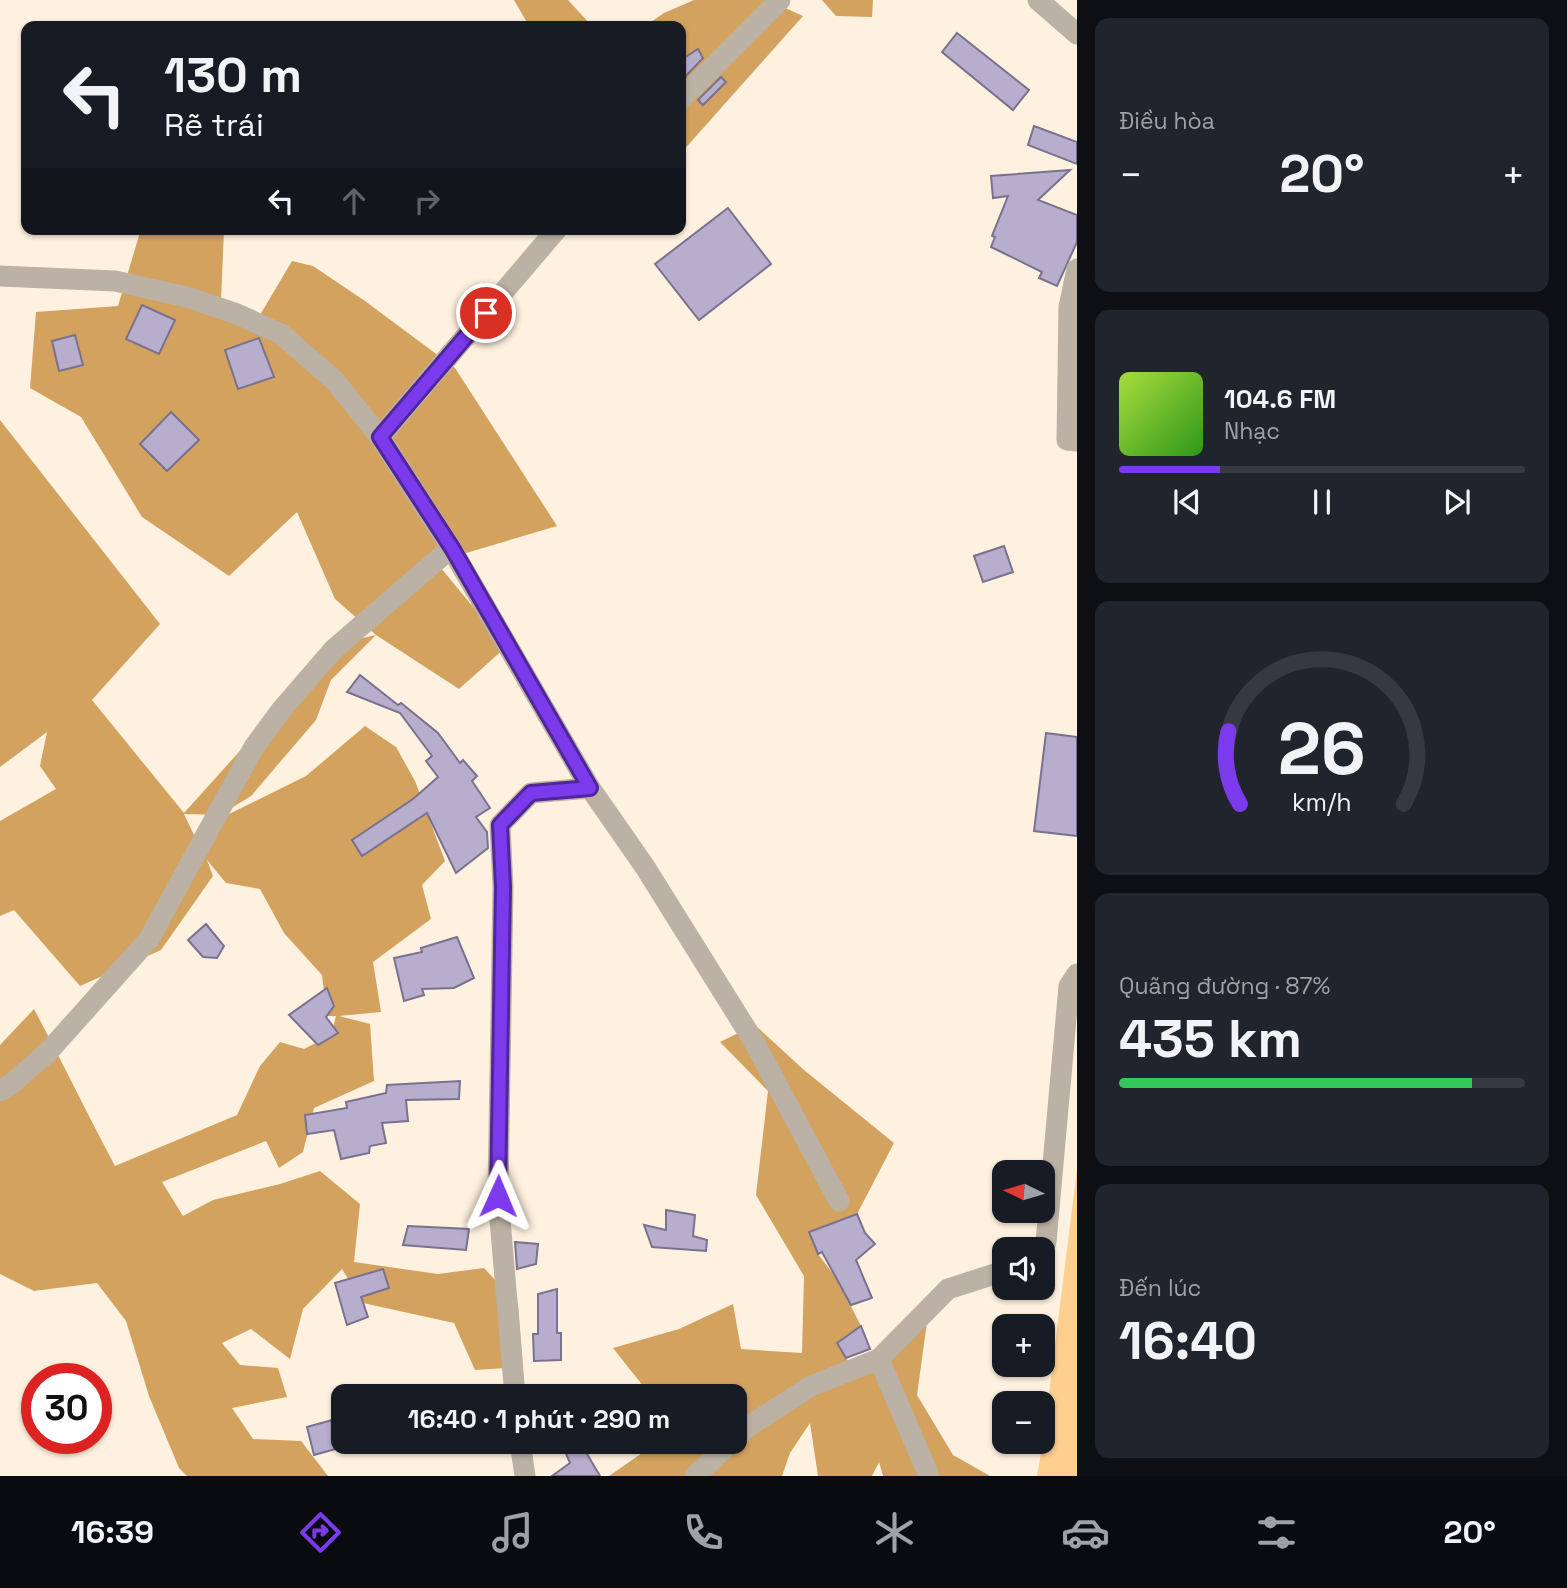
<!DOCTYPE html>
<html lang="vi">
<meta charset="utf-8">
<style>
body{margin:0;font-family:"Space Grotesk",sans-serif;background:#20242c;color:#f1f3f6;height:100vh;display:flex;flex-direction:column;font-size:26px;white-space:nowrap}
*{box-sizing:border-box;margin:0}
p{font-size:23px;color:#9ea1a6}
.icon{flex:none;width:38px;height:38px;fill:none;stroke:currentColor;stroke-width:2;stroke-linecap:round;stroke-linejoin:round}
.map{position:relative;flex:1;overflow:hidden}
.sheet{display:flex;flex-direction:column;gap:18px;padding:18px;background:#0d0f14;width:490px}
.sheet>*{flex:none}
.hud{position:absolute;left:21px;top:21px;width:665px;height:214px;border-radius:14px;box-shadow:0 2px 5px #0004;background:#171b24;color:#f1f3f6;overflow:hidden}
.needle{width:46px;rotate:275deg}
.fabs{position:absolute;left:992px;top:1160px;display:grid;gap:14px}
.fabs a{display:grid;place-items:center;width:63px;height:63px;border-radius:14px;background:#171b24;box-shadow:0 2px 5px #0004;font-size:35px}
.speed{position:absolute;left:21px;top:1363px;display:flex;gap:14px;font-size:35px;font-weight:700;text-align:center}
.speed>*{display:grid;place-content:center;width:91px;height:91px;border-radius:50%;background:#171b24;box-shadow:0 2px 5px #0004;line-height:1}
.speed .limit{border:10px solid #d22;background:#fff;color:#111}
.pin{position:absolute;display:grid;place-items:center;width:60px;height:60px;color:#fff;margin:-30px;border:4px solid #fff;border-radius:50%;box-shadow:0 2px 7px #0007}
.me{position:absolute;width:77px;margin:-38px;rotate:1deg;stroke-linejoin:round;filter:drop-shadow(0 0 5px #0008)}
.turn{display:flex;align-items:center;gap:24px;height:147px;padding:0 28px;font-size:32px}
.turn .icon{width:91px;height:91px;stroke-width:2.5}
.turn b{display:block;font-size:49px;line-height:60px}
.lanes{display:flex;align-items:center;height:66px;padding:0 28px;background:#0003;justify-content:center;gap:35px;direction:ltr}
.lanes .off{opacity:.35}
.big{font-size:52px;font-weight:700;line-height:1.1}
.sheet .card{flex:1;display:flex;flex-direction:column;justify-content:center;gap:10px;min-width:0;padding:0 24px;border-radius:14px;background:#20242c}
.sheet .dial{align-items:center;gap:0}
.dial svg{height:182px;overflow:visible;fill:none;stroke:#363941;stroke-width:7;stroke-linecap:round;text-anchor:middle}
.dial text{fill:#f1f3f6;stroke:none}
.song{display:flex;align-items:center;gap:21px}
.cover{width:84px;height:84px;border-radius:10px;background:linear-gradient(135deg,hsl(80 70% 55%),hsl(110 70% 35%))}
.played{height:7px;border-radius:4px;background:linear-gradient(90deg,#7c3aed 25%,#363941 25%)}
.keys{display:flex;justify-content:space-around;direction:ltr}
.heat{display:flex;justify-content:space-between;align-items:center;font-size:38px;direction:ltr}
.charge{height:10px;border-radius:5px;background:linear-gradient(90deg,#34c759 87%,#363941 0)}
.trip{position:absolute;left:331px;top:1384px;width:416px;height:70px;border-radius:14px;background:#171b24;box-shadow:0 2px 5px #0004;font-weight:700;line-height:70px;text-align:center}
.dock{display:flex;height:112px;justify-content:space-around;align-items:center;background:#090b0e;color:#9ea1a6}
.dock .icon{width:49px;height:49px}
.dock .current{color:#7c3aed}
.dock b{font-size:32px;color:#f1f3f6}
main{display:flex;flex:1;min-height:0}
.map>svg:first-child{display:block}
.green{fill:#ffcf90}
.forest{fill:#d3a25e}
.building{fill:#b7adcd;stroke:#7a718e;stroke-width:2}
.lines{fill:none;stroke-linecap:round;stroke-linejoin:round}
.minor{stroke:#bbb1a5;stroke-width:21}
.route-casing{stroke:#51269a;stroke-width:18}
.route{stroke:#7c3aed;stroke-width:12}
</style>
<main>
<div class="map">
<svg width="1077" height="1476" viewBox="0 0 1077 1476">
<rect width="100%" height="100%" fill="#fff1df"/>
<path class="green" d="M 1077,1169 L 1077,1476 L 1037,1476 L 1043,1442 Z"/>
<g class="forest">
<path d="M 514,0 L 568,0 L 592,26 L 529,26 Z"/>
<path d="M 694,0 L 767,0 L 803,16 L 681,153 L 681,26 L 645,26 L 664,13 Z"/>
<path d="M 822,0 L 873,0 L 872,17 L 836,16 Z"/>
<path d="M 141,229 L 224,229 L 221,301 L 260,315 L 292,261 L 313,266 L 365,301 L 455,368 L 557,526 L 436,562 L 506,647 L 459,689 L 376,635 L 331,680 L 316,720 L 251,796 L 220,815 L 184,814 L 204,856 L 215,821 L 306,776 L 365,726 L 396,747 L 415,781 L 445,861 L 422,885 L 431,919 L 373,962 L 381,1012 L 339,1016 L 370,1024 L 374,1081 L 314,1108 L 303,1152 L 279,1168 L 266,1141 L 162,1182 L 183,1216 L 213,1200 L 280,1184 L 320,1171 L 360,1204 L 354,1262 L 438,1274 L 484,1268 L 518,1304 L 523,1367 L 475,1370 L 454,1323 L 363,1303 L 342,1269 L 303,1309 L 290,1359 L 251,1329 L 222,1343 L 240,1365 L 278,1368 L 287,1397 L 232,1408 L 253,1439 L 301,1441 L 328,1476 L 187,1476 L 179,1468 L 149,1396 L 126,1321 L 97,1283 L 34,1291 L 0,1274 L 0,1045 L 34,1009 C 62,1061 87,1114 115,1166 L 237,1115 L 260,1066 L 280,1042 L 304,1049 L 331,1035 L 336,1016 L 327,1016 L 322,975 L 284,933 L 260,889 L 226,883 L 207,860 L 213,876 L 161,950 L 80,986 L 14,910 L 0,916 L 0,821 L 56,789 L 40,766 L 47,732 L 0,767 L 0,420 L 160,624 L 92,700 L 184,813 L 319,663 L 350,641 L 376,635 L 335,599 L 297,512 L 229,576 L 142,517 L 81,417 L 30,388 L 36,312 L 118,306 Z"/>
<path d="M 755,1025 L 804,1070 L 894,1143 L 857,1214 L 810,1232 L 818,1254 L 837,1279 L 861,1326 L 837,1344 L 857,1375 L 927,1322 L 917,1395 L 953,1455 L 990,1476 L 883,1476 L 879,1462 L 872,1476 L 818,1476 L 810,1423 L 790,1453 L 782,1476 L 609,1476 L 658,1442 L 735,1442 L 735,1396 L 651,1396 L 613,1348 L 679,1329 L 733,1304 L 741,1349 L 802,1353 L 804,1276 L 756,1195 L 768,1091 L 720,1042 Z"/>
</g>
<g class="building">
<path d="M 957,33 L 1029,90 L 1013,110 L 942,52 Z"/>
<path d="M 698,49 L 703,58 L 681,81 L 681,60 Z"/>
<path d="M 721,77 L 726,82 L 703,105 L 698,100 Z"/>
<path d="M 1034,126 L 1077,142 L 1077,164 L 1028,145 Z"/>
<path d="M 1070,170 L 1038,200 L 1077,215 L 1077,242 L 1057,286 L 1039,278 L 1042,272 L 991,247 L 995,237 L 992,236 L 1008,196 L 993,198 L 991,176 Z"/>
<path d="M 728,208 L 771,264 L 699,320 L 655,264 Z"/>
<path d="M 142,305 L 175,320 L 159,354 L 126,339 Z"/>
<path d="M 75,335 L 83,365 L 59,371 L 52,341 Z"/>
<path d="M 259,338 L 274,377 L 238,389 L 225,350 Z"/>
<path d="M 171,412 L 199,440 L 167,471 L 140,444 Z"/>
<path d="M 1004,546 L 1013,572 L 983,582 L 974,556 Z"/>
<path d="M 360,675 L 398,705 L 401,703 L 438,733 L 460,763 L 463,760 L 477,776 L 472,781 L 490,808 L 476,817 L 487,832 L 488,848 L 456,873 L 427,813 L 362,856 L 352,840 L 413,799 L 438,777 L 426,761 L 432,756 L 400,713 L 347,692 Z"/>
<path d="M 1046,733 L 1077,737 L 1077,836 L 1034,831 Z"/>
<path d="M 206,924 L 224,946 L 217,958 L 203,957 L 188,940 Z"/>
<path d="M 457,937 L 474,978 L 454,988 L 422,989 L 424,995 L 404,1001 L 394,958 L 422,952 L 421,948 Z"/>
<path d="M 327,988 L 334,1006 L 326,1017 L 338,1033 L 318,1045 L 289,1015 Z"/>
<path d="M 460,1081 L 459,1099 L 406,1100 L 408,1121 L 382,1123 L 386,1143 L 370,1146 L 369,1153 L 341,1159 L 334,1130 L 307,1134 L 305,1115 L 347,1108 L 346,1102 L 386,1093 L 387,1085 Z"/>
<path d="M 666,1210 L 695,1215 L 693,1236 L 707,1240 L 706,1251 L 652,1247 L 644,1225 L 666,1230 Z"/>
<path d="M 857,1214 L 865,1233 L 875,1244 L 856,1260 L 872,1298 L 851,1305 L 822,1252 L 818,1254 L 809,1232 Z"/>
<path d="M 408,1226 L 469,1229 L 466,1250 L 403,1245 Z"/>
<path d="M 515,1242 L 538,1244 L 536,1264 L 517,1269 Z"/>
<path d="M 383,1269 L 389,1288 L 361,1297 L 368,1317 L 347,1325 L 335,1283 Z"/>
<path d="M 557,1289 L 557,1333 L 561,1333 L 561,1360 L 534,1361 L 533,1334 L 538,1334 L 538,1294 Z"/>
<path d="M 861,1326 L 870,1349 L 846,1358 L 837,1343 Z"/>
<path d="M 343,1417 L 343,1447 L 314,1455 L 307,1427 Z"/>
<path d="M 577,1442 L 580,1442 L 600,1476 L 552,1476 L 570,1463 L 564,1449 Z"/>
</g>
<g class="lines">
<g class="minor">
<path d="M 1038,0 L 1077,34"/>
<path d="M 681,99 L 780,0"/>
<path d="M 1077,269 L 1069,307 L 1067,440 L 1077,441"/>
<path d="M 0,276 L 115,281 L 187,297 L 237,314 L 281,334 L 334,380 L 380,437"/>
<path d="M 590,788 L 645,867 L 753,1040 L 839,1201"/>
<path d="M 0,1091 L 10,1085 L 48,1052 L 149,939 L 254,747 L 282,709 L 333,650 L 451,548"/>
<path d="M 1037,1250 L 1046,1242 L 1069,986 L 1077,974"/>
<path d="M 879,1359 L 929,1476"/>
<path d="M 515,1396 L 498,1196 L 503,887 L 500,825 L 531,793 L 590,788 L 451,548 L 380,437 L 557,229"/>
<path d="M 735,1439 L 749,1426 L 811,1386 L 879,1359 L 948,1289 L 1004,1271"/>
<path d="M 520,1442 L 525,1476"/>
<path d="M 695,1476 L 731,1442"/>
</g>
</g>
<g class="lines">
<g class="route-casing">
<path id="route" d="M 486,313 L 380,437 L 452,548 L 590,788 L 531,793 L 500,825 L 503,887 L 498,1196"/>
</g>
<use href="#route" class="route"/>
</g>
</svg>
<div class="fabs">
<a><svg class="needle" viewBox="-14 -14 28 28"><path d="M0-13l5 13h-10z" fill="#e53935"/><path d="M0 13l5-13h-10z" fill="#9ea1a6"/></svg></a>
<a><svg class="icon" aria-label="sound" viewBox="0 0 24 24"><path d="M4 9h4l5-4v14l-5-4H4zM17 9q2 3 0 6"/></svg></a>
<a>+</a>
<a>−</a>
</div>
<div class="speed"><div class="limit">30</div></div>
<div class="pin" style="left:486px;top:313px;background:#d93025"><svg class="icon" aria-label="arrive" viewBox="0 0 24 24"><path d="M6 21V4h12l-3 4 3 4H6"/></svg></div>
<svg class="me" style="left:498px;top:1196px" viewBox="-20 -20 40 40"><path d="M0-17L14 15 0 8-14 15z" fill="#7c3aed" stroke="#fff" stroke-width="4"/></svg>
<div class="trip">16:40 · 1 phút · 290 m</div>
<div class="hud">
<div class="turn"><svg class="icon" aria-label="left" viewBox="0 0 24 24"><path d="M17 20v-9H6M10 6l-5 5 5 5"/></svg><div><b>130 m</b>Rẽ trái</div></div>
<div class="lanes"><svg class="icon" aria-label="left" viewBox="0 0 24 24"><path d="M17 20v-9H6M10 6l-5 5 5 5"/></svg><svg class="icon off" aria-label="ahead" viewBox="0 0 24 24"><path d="M12 20V5M6 11l6-6 6 6"/></svg><svg class="icon off" aria-label="right" viewBox="0 0 24 24"><path d="M7 20v-9h11M14 6l5 5-5 5"/></svg></div>
</div>
</div>
<section class="sheet">
<div class="card"><p>Điều hòa</p>
<div class="heat"><a>−</a><b class="big">20°</b><a>+</a></div>
</div>
<div class="card">
<div class="song"><i class="cover"></i><div><b>104.6 FM</b><p>Nhạc</p></div></div>
<div class="played"></div>
<div class="keys"><svg class="icon" aria-label="previous" viewBox="0 0 24 24"><path d="M18 5L8 12l10 7zM5 5v14"/></svg><svg class="icon" aria-label="pause" viewBox="0 0 24 24"><path d="M8 5v14M16 5v14"/></svg><svg class="icon" aria-label="next" viewBox="0 0 24 24"><path d="M6 5l10 7-10 7zM19 5v14"/></svg></div>
</div>
<div class="card dial"><svg viewBox="0 0 100 80">
<path d="M14 69A42 42 0 1 1 86 69"/>
<path d="M14 69A42 42 0 0 1 9 37" stroke="#7c3aed"/>
<text x="50" y="56" font-size="32" font-weight="700">26</text>
<text x="50" y="72" font-size="11">km/h</text>
</svg></div>
<div class="card"><p>Quãng đường · 87%</p><b class="big">435 km</b><div class="charge"></div></div>
<div class="card"><p>Đến lúc</p><b class="big">16:40</b></div>
</section>
</main>
<nav class="dock">
<b>16:39</b>
<svg class="icon current" aria-label="directions" viewBox="0 0 24 24"><path d="M12 3l9 9-9 9-9-9zM9 14v-3h6M13 9l2 2-2 2"/></svg>
<svg class="icon" aria-label="music" viewBox="0 0 24 24"><path d="M9 18V5l10-2v13"/><circle cx="6" cy="18" r="3"/><circle cx="16" cy="16" r="3"/></svg>
<svg class="icon" aria-label="phone" viewBox="0 0 24 24"><path d="M5 4h4l2 5-3 2q2 4 5 5l2-3 5 2v4C11 20 4 13 5 4z"/></svg>
<svg class="icon" aria-label="climate" viewBox="0 0 24 24"><path d="M12 3v18M4 7l16 10M4 17L20 7"/></svg>
<svg class="icon" aria-label="car" viewBox="0 0 24 24"><path d="M5 17H2v-5l4-1 3-4h7l3 4 3 1v5h-3M9 17h6M6 11h13"/><circle cx="7" cy="17" r="2"/><circle cx="17" cy="17" r="2"/></svg>
<svg class="icon" aria-label="filters" viewBox="0 0 24 24"><path d="M4 7h16M4 17h16"/><circle cx="9" cy="7" r="2"/><circle cx="15" cy="17" r="2"/></svg>
<b>20°</b>
</nav>
